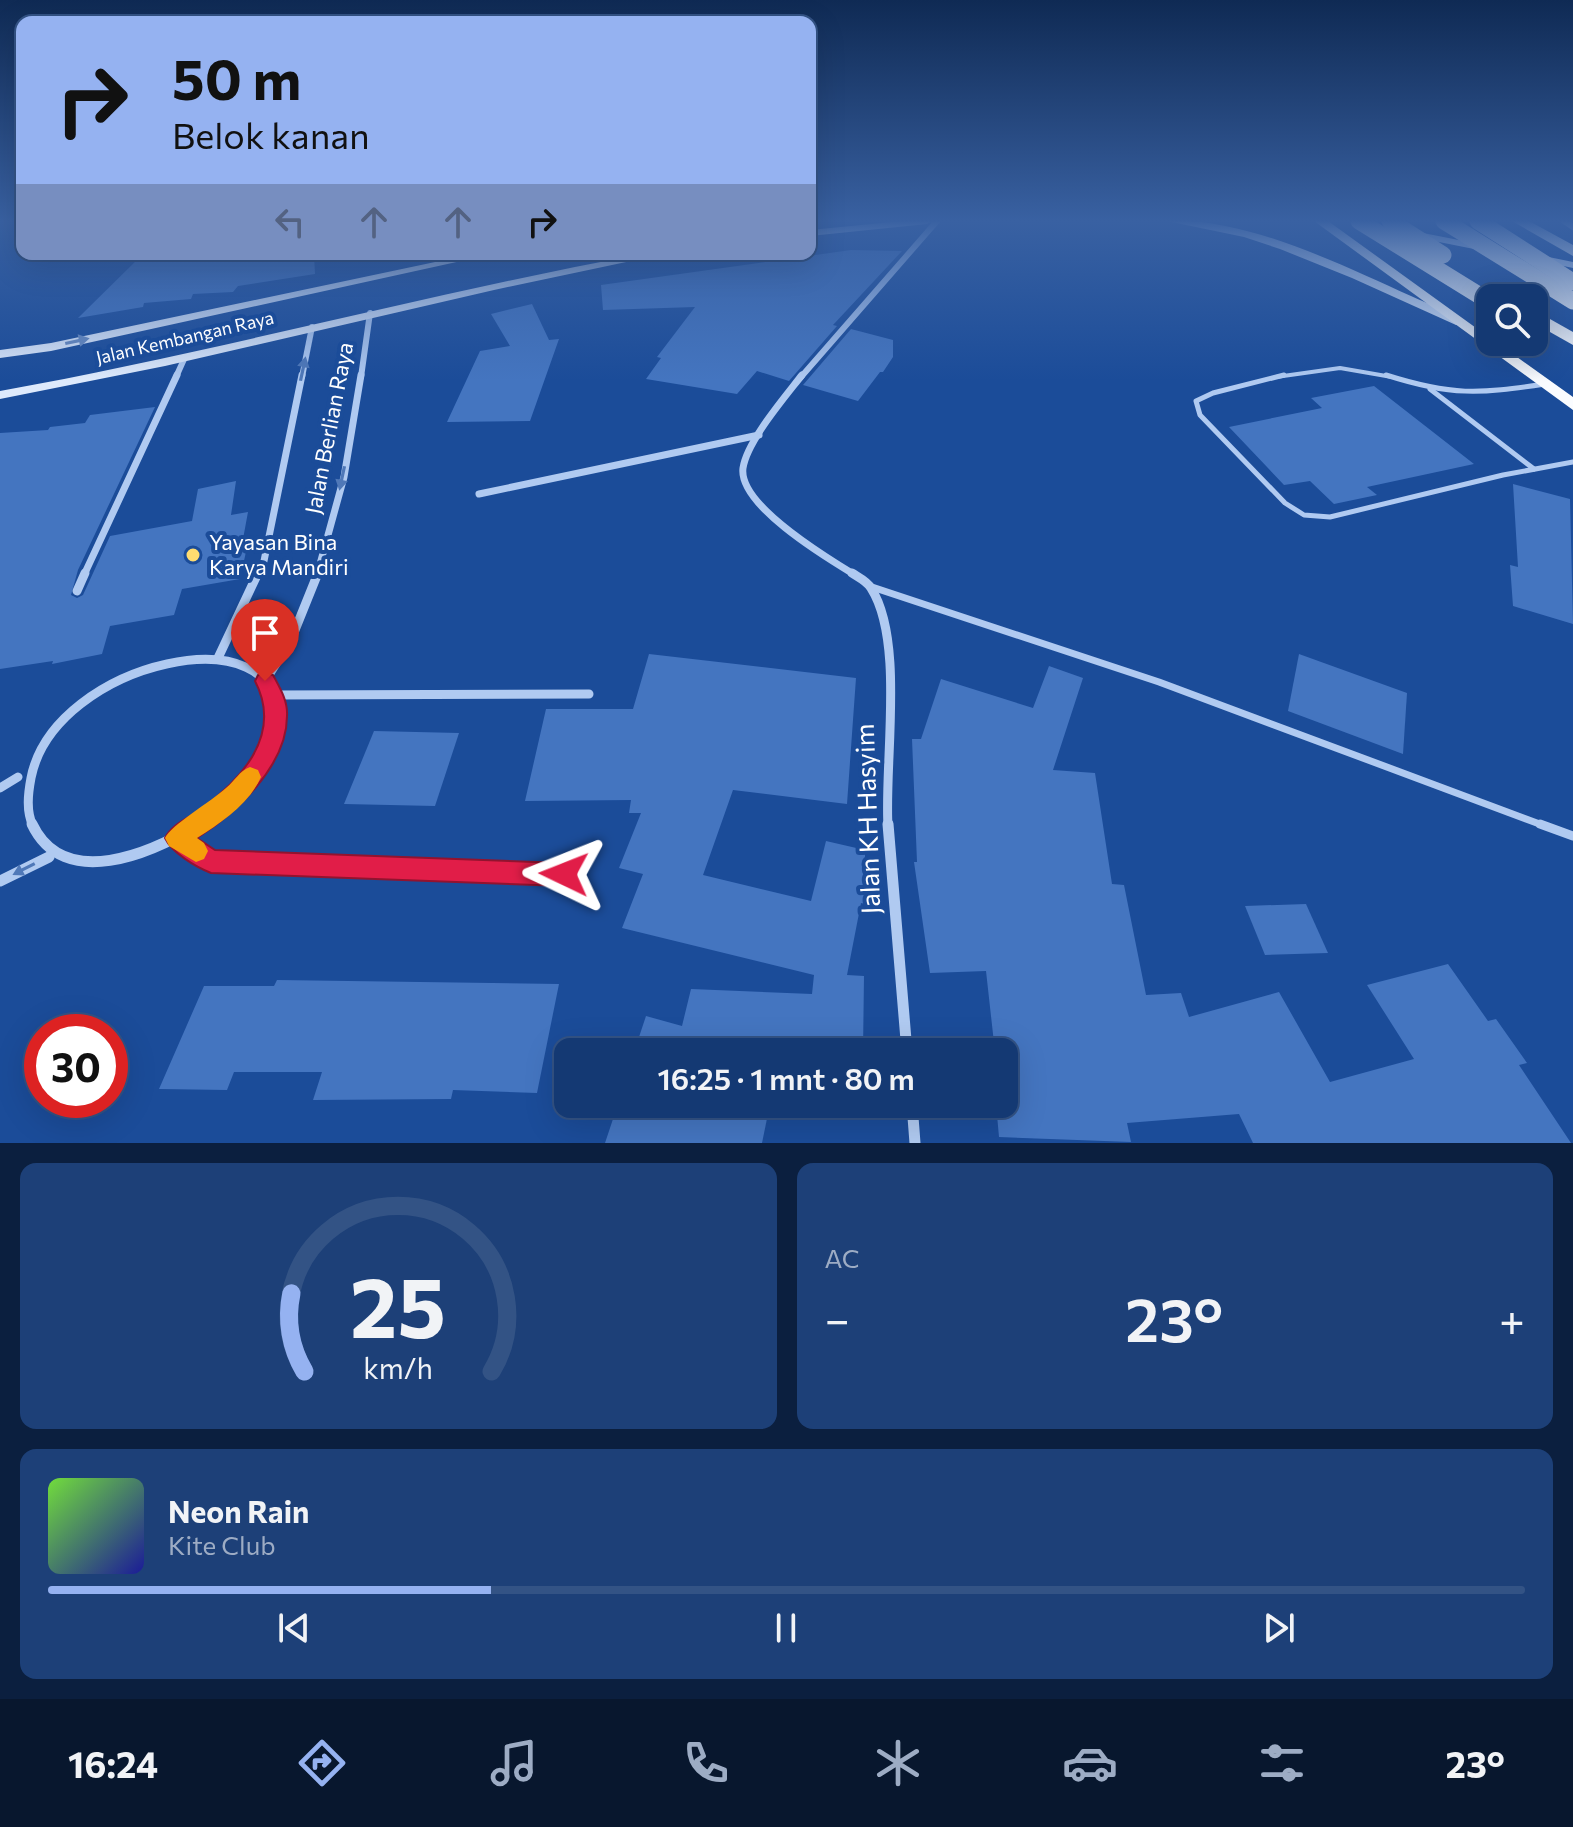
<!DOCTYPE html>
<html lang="id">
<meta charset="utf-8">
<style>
body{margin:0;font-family:Commissioner,sans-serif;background:#1d4078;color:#f1f3f6;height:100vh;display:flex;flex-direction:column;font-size:30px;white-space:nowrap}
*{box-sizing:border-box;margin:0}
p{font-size:26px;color:#9dacc4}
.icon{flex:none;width:44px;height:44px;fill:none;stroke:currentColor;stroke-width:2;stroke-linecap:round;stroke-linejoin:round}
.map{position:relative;height:1143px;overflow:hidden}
.drawer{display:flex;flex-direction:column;gap:20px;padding:20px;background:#0b1f3f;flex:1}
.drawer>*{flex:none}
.guide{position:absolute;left:16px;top:16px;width:800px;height:244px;border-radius:16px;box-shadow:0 8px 32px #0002,0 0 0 2px #335385;background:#95b2f1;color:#111;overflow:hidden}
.fabs{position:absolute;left:1476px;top:284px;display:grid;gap:16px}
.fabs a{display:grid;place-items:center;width:72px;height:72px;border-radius:16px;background:#143973;box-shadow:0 8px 32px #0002,0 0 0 2px #335385;font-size:40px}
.speed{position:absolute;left:24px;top:1014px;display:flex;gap:16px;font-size:40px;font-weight:700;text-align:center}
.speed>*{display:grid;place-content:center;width:104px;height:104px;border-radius:50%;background:#143973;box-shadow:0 8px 32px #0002,0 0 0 2px #335385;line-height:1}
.speed .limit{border:12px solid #d22;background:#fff;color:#111}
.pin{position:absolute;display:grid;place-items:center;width:68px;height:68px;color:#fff;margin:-82px -34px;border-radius:50% 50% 50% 0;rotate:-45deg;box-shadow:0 0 8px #0007}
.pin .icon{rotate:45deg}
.me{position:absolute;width:88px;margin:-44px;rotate:272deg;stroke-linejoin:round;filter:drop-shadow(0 0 6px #0008)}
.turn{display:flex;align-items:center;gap:28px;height:168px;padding:0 24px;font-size:36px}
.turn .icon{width:104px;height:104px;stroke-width:2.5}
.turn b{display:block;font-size:56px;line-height:68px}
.lanes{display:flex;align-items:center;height:76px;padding:0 24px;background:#0003;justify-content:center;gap:40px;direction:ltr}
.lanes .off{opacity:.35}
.big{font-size:60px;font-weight:600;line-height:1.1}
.drawer .tile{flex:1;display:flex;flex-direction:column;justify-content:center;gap:12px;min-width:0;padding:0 28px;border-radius:16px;background:#1d4078}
.drawer .dial{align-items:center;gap:0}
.dial svg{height:208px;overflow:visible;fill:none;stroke:#335385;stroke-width:7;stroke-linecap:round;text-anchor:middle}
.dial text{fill:#f1f3f6;stroke:none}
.song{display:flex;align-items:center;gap:24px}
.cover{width:96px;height:96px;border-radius:12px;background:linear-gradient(135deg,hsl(100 70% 55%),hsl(240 70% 35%))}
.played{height:8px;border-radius:4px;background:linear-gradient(90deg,#95b2f1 30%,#335385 30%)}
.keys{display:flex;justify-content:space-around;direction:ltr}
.heat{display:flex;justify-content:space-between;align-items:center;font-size:44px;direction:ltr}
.drawer .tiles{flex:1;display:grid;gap:20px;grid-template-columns:1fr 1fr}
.tile:last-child{grid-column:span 2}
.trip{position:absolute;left:554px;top:1038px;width:464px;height:80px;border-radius:16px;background:#143973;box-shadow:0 8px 32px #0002,0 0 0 2px #335385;font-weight:600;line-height:80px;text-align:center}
.dock{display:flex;height:128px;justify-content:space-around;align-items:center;background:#08172e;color:#9dacc4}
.dock .icon{width:56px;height:56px}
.dock .active{color:#95b2f1}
.dock b{font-size:36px;color:#f1f3f6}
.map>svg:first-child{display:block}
.building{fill:#4475c0}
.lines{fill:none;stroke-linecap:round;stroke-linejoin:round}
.lane-far3{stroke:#b0caf1;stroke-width:4}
.lane-far2{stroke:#b0caf1;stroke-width:5}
.lane-far1{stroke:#b0caf1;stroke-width:7}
.lane{stroke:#b0caf1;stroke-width:9}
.street-far3{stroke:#b0caf1;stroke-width:6}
.street-far2{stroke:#b0caf1;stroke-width:7}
.street-far1{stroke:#b0caf1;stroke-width:9}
.street{stroke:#b0caf1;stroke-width:11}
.secondary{fill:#deeafc;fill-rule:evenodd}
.primary{fill:#fafcff;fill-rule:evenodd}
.highway{fill:#fff;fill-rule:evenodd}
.highway-bridge{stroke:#fff;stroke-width:17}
.oneway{fill:#698bc1}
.oneway2{fill:#4f78b8}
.route{fill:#e11d48;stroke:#92132f;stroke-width:2}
.slow{fill:#f59e0b}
.poi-dot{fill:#ffdc70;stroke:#1b4c99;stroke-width:3}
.labels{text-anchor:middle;stroke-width:8;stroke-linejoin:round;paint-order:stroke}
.far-street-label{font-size:18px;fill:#fff;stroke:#1b4c99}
.street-label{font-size:22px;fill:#fff;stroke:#1b4c99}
.poi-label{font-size:22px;fill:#fff;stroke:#1b4c99;text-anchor:start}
.near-street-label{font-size:26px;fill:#fff;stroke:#1b4c99}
</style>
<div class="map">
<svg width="1573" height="1143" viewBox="0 0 1573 1143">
<rect width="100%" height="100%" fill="#1b4c99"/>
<g class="building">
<path d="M 851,250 L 902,251 L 833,325 L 837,326 L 789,381 L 757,371 L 737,394 L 646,379 L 661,358 L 657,357 L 695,307 L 603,310 L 601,285 Z"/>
<path d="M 143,254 L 314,254 L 315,274 L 238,286 L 233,292 L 193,294 L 191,299 L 144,303 L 143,307 L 78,318 Z"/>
<path d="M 532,304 L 549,340 L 559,339 L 530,421 L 447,422 L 480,351 L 510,346 L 491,314 Z"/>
<path d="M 851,329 L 893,340 L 893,357 L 883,372 L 880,372 L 858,401 L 803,385 Z"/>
<path d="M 1374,386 L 1474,464 L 1367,487 L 1377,495 L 1334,504 L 1310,481 L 1284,485 L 1229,427 L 1322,408 L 1311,398 Z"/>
<path d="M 155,407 L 78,570 L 71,595 L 77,598 L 83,595 L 110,536 L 192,521 L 198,489 L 236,481 L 231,515 L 248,512 L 243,539 L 249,538 L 240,579 L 182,589 L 174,615 L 110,626 L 102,654 L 52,664 L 53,661 L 0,669 L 0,433 L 48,430 L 50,427 L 85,423 L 90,415 Z"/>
<path d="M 1513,484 L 1570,499 L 1573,624 L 1513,606 L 1510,565 L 1518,567 Z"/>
<path d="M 649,654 L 856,678 L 847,804 L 733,790 L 703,875 L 811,901 L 826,841 L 865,850 L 865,904 L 861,903 L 847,975 L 864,976 L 863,1052 L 634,1052 L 646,1016 L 682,1026 L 691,989 L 812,994 L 814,975 L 622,928 L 643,874 L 619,868 L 641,813 L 629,813 L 631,800 L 525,801 L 546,709 L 633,709 Z"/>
<path d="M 1299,654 L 1407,693 L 1403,754 L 1288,711 Z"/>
<path d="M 1049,666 L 1083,678 L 1053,770 L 1095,773 L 1112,884 L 1124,885 L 1146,995 L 1181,993 L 1189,1017 L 1279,992 L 1330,1082 L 1414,1059 L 1367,985 L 1448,964 L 1488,1021 L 1496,1019 L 1527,1063 L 1519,1065 L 1571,1143 L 1253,1143 L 1239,1114 L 1127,1123 L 1131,1142 L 999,1137 L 996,1104 L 1004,1104 L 1004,1052 L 995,1052 L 986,971 L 930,973 L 914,862 L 917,862 L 912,739 L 921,739 L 941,679 L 1033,708 Z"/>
<path d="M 374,731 L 459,733 L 435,806 L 344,804 Z"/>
<path d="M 1306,904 L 1328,953 L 1265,955 L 1245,906 Z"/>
<path d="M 277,980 L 559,984 L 537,1093 L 453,1090 L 451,1099 L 313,1100 L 322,1072 L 234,1072 L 227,1090 L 159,1089 L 204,986 L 274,986 Z"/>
<path d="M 618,1104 L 770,1104 L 762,1143 L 605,1143 Z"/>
</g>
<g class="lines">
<path class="lane-far3" d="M 1276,377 L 1340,368 L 1392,377"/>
<g class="lane-far2">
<path d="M 1284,375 L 1213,393 L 1196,401 L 1200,415 L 1285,503 L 1304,515 L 1330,517 L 1503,475 L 1573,462"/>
<path d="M 1386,375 C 1452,396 1478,394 1545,384"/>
<path d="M 1430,389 L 1534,469"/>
</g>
<path class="lane-far1" d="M 869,586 L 1159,682 L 1545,826"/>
<path class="lane" d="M 1540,824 L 1573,836"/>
<g class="street-far3">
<path d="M 1564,221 L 1573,227"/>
<path d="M 176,377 L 185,357"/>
<path d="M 302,377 L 312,327"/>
<path d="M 361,377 L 370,313"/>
<path d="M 801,377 L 937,221"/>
</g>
<g class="street-far2">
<path d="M 802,375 C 785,397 747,441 743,468 C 738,505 827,558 855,575"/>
<path d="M 479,494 L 759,435"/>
<path d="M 84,575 L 177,375"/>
<path d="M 257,575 L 264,561 L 302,375"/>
<path d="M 317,575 L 344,477 L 361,375"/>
</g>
<g class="street-far1">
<path d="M 852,573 C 858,577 867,581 871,588 C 905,641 884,762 888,826"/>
<path d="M 77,591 L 85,573"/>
<path d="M 218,658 L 258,573"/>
<path d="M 265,681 L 291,640 L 318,573"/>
<path d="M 273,695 L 589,694"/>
<path d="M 0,788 L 18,777"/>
<path d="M 33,826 C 26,811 28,794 31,778 C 54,660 290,610 275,723 C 269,769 233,802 196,826"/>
</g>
<g class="street">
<path d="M 32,824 C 64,892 152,853 199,824"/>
<path d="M 888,824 L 907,1052"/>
<path d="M 177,838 L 211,861 L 564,874"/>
<path d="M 0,881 L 49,857"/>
<path d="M 912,1104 L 915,1143"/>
</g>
<g class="secondary">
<path d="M 902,221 L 932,221 L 927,224 L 810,236 L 810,230 Z"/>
<path d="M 1167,221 C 1243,216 1342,265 1411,296 C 1428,304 1451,311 1466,323 L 1456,325 L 1352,278 L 1280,249 L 1244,237 Z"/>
<path d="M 1413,231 L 1484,245 L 1489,248 L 1484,251 L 1409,236 L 1409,232 Z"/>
<path d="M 473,254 L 493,254 L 51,351 L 0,358 L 0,350 L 51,343 Z"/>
<path d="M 642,254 L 664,254 L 494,290 L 165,366 L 0,399 L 0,391 C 215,352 427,294 642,254 Z"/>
<path d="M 1539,255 L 1573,262 L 1573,268 L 1535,260 L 1535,256 Z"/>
</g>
<path class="primary" d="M 1314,221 L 1328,221 L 1490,338 L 1490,342 L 1496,342 L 1573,397 L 1573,410 Z"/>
<g class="highway">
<path d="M 1512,221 L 1529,221 L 1573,245 L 1573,256 Z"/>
<path d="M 1534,310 L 1573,332 L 1573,345 L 1534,323 Z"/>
</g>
<g class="highway-bridge">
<path d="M 1359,221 L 1490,302"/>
<path d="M 1390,221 L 1443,255"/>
<path d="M 1444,221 L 1573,301"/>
<path d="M 1478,221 L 1573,282"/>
</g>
</g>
<defs><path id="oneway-solid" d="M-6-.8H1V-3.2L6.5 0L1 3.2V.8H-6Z" transform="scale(2)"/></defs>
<use class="oneway" href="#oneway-solid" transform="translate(77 341) rotate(-12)"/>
<g class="oneway2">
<use href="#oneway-solid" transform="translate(303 369) rotate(-78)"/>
<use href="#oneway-solid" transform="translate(342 478) rotate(102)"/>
<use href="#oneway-solid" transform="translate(24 869) rotate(153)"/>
</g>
<linearGradient id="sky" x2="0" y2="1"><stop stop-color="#0f2a54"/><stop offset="0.58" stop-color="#3961a2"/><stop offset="1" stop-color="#3961a2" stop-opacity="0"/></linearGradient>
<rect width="1573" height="381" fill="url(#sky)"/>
<path class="route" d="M 265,673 L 273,675 C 280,688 288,701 287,716 C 287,766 236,813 197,838 L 215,850 L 564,863 L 573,866 L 576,874 L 573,882 L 564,886 L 211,873 C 196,867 172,853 165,838 C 172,823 192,817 204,807 C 245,776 282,733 255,681 L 258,675 Z"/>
<path class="slow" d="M 250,767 L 258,770 L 261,777 C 249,804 222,822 197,838 L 204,843 L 208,851 L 204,859 L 196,862 L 169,846 L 165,838 C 171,825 212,801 226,788 C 235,781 239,771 250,767 Z"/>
<circle class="poi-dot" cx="193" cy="555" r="8"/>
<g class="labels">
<g class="far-street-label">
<text transform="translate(185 338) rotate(-13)" y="6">Jalan Kembangan Raya</text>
</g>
<g class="street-label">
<text transform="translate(329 428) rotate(-79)" y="8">Jalan Berlian Raya</text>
</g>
<g class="poi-label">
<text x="209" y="550">Yayasan Bina<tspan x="209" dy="25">Karya Mandiri</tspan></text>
</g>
<g class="near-street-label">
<text transform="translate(868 819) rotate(-92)" y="9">Jalan KH Hasyim</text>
</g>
</g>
</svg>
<div class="fabs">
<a><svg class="icon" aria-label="search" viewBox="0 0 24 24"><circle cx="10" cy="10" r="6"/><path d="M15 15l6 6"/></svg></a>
</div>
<div class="speed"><div class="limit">30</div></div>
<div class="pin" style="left:265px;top:681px;background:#d93025"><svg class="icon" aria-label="arrive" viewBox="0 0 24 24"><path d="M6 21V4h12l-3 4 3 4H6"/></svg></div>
<svg class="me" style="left:564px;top:874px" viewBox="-20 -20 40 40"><path d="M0-17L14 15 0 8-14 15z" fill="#e11d48" stroke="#fff" stroke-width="4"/></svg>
<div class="trip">16:25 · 1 mnt · 80 m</div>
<div class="guide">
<div class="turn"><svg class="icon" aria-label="right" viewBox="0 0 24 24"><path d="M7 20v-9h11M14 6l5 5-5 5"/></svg><div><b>50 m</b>Belok kanan</div></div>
<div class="lanes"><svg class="icon off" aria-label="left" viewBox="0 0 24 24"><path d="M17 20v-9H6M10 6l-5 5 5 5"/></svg><svg class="icon off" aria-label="ahead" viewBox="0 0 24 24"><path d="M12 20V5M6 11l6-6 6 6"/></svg><svg class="icon off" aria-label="ahead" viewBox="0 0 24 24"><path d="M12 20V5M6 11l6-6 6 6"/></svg><svg class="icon" aria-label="right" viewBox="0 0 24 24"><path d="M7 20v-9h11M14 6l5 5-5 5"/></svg></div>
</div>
</div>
<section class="drawer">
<div class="tiles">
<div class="tile dial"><svg viewBox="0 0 100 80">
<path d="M14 69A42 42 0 1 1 86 69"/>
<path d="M14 69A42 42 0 0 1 9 39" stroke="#95b2f1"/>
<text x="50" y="56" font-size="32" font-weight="700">25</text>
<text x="50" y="72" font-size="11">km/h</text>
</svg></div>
<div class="tile"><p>AC</p>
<div class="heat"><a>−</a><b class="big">23°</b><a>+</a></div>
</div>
<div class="tile">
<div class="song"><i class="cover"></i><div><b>Neon Rain</b><p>Kite Club</p></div></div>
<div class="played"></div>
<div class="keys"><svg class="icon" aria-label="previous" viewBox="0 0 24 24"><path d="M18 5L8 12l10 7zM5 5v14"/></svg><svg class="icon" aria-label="pause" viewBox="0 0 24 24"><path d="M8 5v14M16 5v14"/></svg><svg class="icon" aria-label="next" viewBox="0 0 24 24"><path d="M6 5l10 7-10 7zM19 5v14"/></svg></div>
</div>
</div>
</section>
<nav class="dock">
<b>16:24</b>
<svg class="icon active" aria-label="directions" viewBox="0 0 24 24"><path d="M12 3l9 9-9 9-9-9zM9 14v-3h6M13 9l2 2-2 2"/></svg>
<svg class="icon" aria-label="music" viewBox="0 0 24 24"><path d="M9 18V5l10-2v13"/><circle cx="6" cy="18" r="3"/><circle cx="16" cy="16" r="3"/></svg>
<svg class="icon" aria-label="phone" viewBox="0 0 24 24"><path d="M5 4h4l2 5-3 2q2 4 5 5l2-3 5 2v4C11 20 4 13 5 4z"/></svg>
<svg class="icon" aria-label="climate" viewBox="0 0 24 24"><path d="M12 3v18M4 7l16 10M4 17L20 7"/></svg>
<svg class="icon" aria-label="car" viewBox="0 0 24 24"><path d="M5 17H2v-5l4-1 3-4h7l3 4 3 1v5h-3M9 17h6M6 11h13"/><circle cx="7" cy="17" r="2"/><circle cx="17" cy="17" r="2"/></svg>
<svg class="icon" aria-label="filters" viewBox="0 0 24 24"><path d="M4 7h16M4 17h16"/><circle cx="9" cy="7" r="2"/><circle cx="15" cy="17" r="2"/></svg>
<b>23°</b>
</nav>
